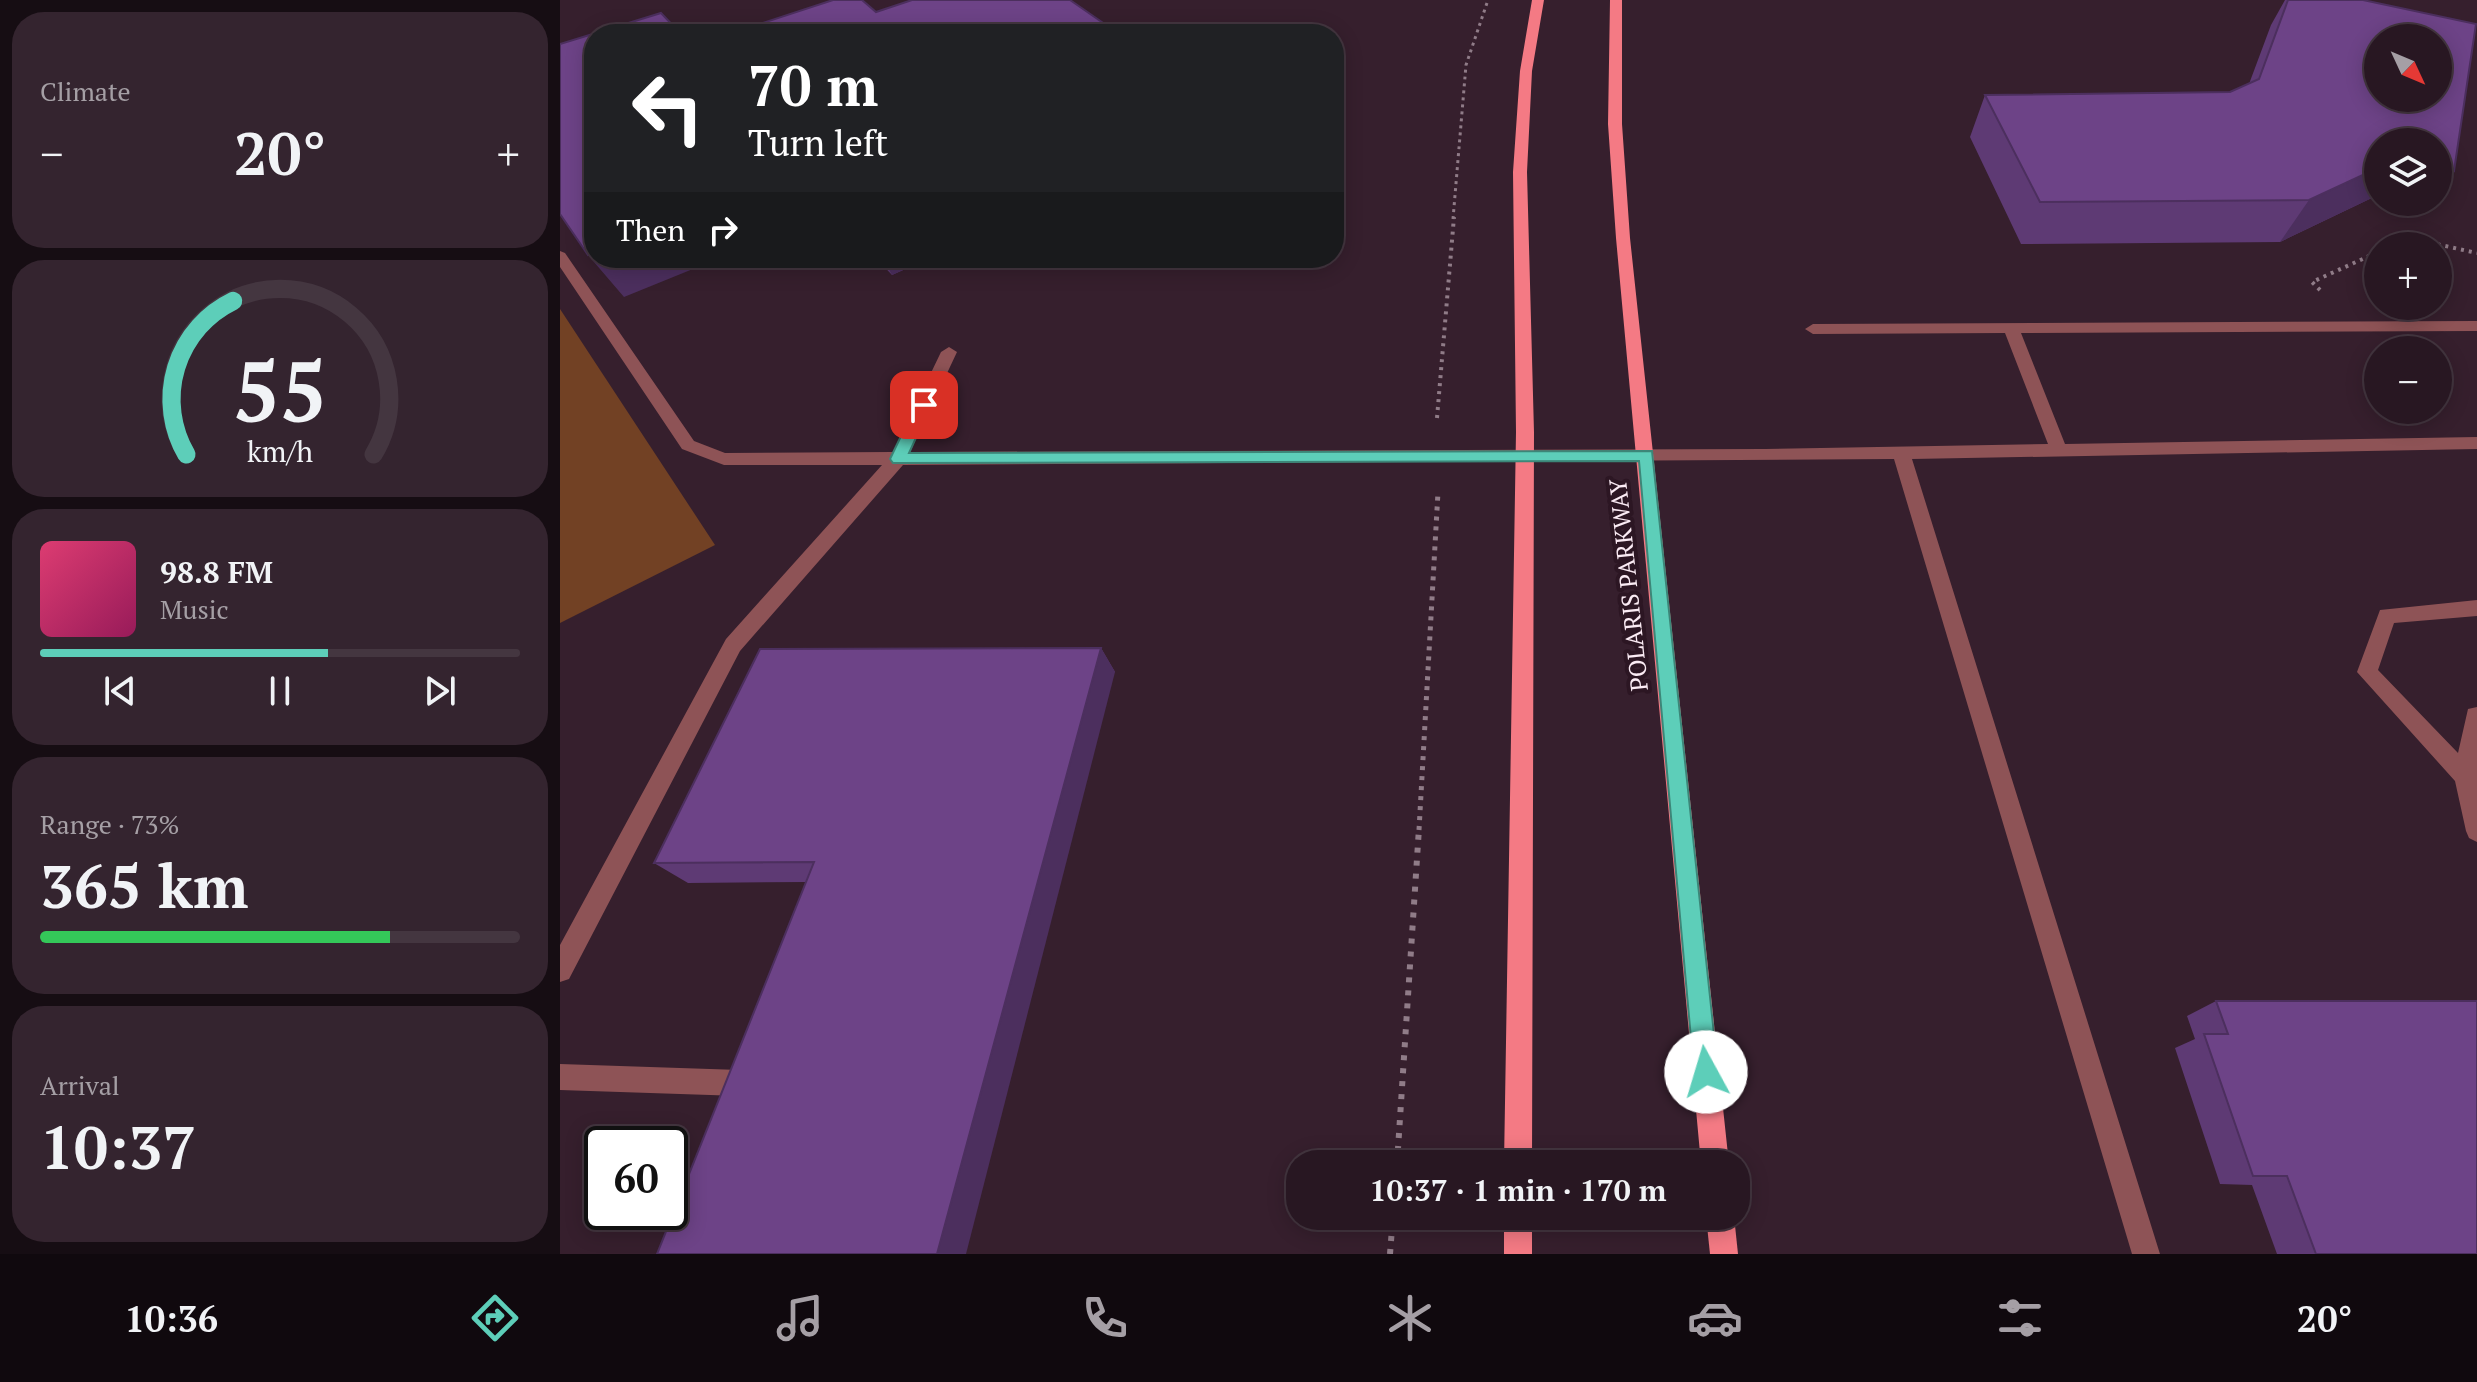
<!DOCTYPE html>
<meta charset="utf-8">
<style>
body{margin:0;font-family:"PT Serif",serif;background:#34242f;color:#f1f3f6;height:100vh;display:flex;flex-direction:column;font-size:30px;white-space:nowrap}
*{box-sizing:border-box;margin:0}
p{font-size:26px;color:#a59fa5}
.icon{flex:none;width:44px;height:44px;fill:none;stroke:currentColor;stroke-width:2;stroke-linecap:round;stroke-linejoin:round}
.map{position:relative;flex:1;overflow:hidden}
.panel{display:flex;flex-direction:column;gap:12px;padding:12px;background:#160d13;width:560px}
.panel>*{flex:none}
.guide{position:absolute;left:24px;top:24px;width:760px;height:244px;border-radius:32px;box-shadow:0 4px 20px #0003,0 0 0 2px #443640;background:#202124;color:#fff;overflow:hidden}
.needle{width:52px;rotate:134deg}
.tools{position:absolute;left:1804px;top:24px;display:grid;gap:16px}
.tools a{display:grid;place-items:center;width:88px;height:88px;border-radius:50%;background:#281722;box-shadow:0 4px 20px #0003,0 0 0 2px #443640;font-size:40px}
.speed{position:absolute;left:24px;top:1126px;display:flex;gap:16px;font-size:40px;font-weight:700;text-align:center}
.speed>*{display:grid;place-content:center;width:104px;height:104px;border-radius:50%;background:#281722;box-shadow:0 4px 20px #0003,0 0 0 2px #443640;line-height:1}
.speed .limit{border:4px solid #111;border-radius:12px;background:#fff;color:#111}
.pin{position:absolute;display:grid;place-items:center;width:68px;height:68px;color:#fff;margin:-34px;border-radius:16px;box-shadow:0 4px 12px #0006}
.me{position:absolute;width:88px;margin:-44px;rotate:354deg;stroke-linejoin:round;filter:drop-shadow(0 0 6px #0008)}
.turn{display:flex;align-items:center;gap:28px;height:168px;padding:0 32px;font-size:36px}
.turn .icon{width:104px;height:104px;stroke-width:2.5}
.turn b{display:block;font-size:56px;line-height:68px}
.then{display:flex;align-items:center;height:76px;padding:0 32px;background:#0003;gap:16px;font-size:30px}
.big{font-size:60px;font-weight:600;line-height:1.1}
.panel .widget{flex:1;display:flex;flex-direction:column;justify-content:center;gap:12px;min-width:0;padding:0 28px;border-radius:32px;background:#34242f}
.panel .dial{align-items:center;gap:0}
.dial svg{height:208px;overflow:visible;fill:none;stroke:#443640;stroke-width:7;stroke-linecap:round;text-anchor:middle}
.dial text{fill:#f1f3f6;stroke:none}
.song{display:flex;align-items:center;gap:24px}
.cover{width:96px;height:96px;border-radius:12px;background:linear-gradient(135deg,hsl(340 70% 55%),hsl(330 70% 35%))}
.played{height:8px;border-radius:4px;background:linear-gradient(90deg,#5dceb9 60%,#443640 60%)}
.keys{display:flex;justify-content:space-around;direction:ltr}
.heat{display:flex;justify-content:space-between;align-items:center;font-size:44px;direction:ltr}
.charge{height:12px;border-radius:6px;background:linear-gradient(90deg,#34c759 73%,#443640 0)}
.trip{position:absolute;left:726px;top:1150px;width:464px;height:80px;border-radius:32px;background:#281722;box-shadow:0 4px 20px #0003,0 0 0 2px #443640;font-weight:600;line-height:80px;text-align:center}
.dock{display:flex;height:128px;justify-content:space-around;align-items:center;background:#10090e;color:#a59fa5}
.dock .icon{width:56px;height:56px}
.dock .on{color:#5dceb9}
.dock b{font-size:36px;color:#f1f3f6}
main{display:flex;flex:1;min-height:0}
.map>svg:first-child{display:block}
.green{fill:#724124}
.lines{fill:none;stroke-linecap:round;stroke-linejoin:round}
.path-far3{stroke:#907c88;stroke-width:3;stroke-dasharray:3 4;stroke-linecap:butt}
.path-far2{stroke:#907c88;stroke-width:4;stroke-dasharray:3 5;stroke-linecap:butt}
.path-far1{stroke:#907c88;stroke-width:5;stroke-dasharray:4 6;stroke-linecap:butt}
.path{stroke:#907c88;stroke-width:6;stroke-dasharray:5 8;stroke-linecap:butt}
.service{fill:#8e5356;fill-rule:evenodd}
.primary{fill:#f47a84;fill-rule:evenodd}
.wall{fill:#5e3a74}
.shaded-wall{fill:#4c2f5e}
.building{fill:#6d4387;stroke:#4c2f5e;stroke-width:2;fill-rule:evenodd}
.route{fill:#5dceb9;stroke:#3c8678;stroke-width:2}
.labels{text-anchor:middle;stroke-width:8;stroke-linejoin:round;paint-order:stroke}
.street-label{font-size:24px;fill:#fbebf4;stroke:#2c1623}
</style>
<main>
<section class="panel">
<div class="widget"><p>Climate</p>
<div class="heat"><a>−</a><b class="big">20°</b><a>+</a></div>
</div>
<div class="widget dial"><svg viewBox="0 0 100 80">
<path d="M14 69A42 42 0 1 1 86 69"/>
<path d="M14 69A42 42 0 0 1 32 10" stroke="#5dceb9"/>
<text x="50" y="56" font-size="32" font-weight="700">55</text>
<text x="50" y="72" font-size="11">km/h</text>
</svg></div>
<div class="widget">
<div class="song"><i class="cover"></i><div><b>98.8 FM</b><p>Music</p></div></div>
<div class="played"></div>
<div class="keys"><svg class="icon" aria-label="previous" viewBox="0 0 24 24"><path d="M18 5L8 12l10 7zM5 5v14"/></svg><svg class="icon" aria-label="pause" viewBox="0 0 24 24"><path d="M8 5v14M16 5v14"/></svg><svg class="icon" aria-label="next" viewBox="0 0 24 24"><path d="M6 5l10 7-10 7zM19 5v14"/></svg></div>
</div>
<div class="widget"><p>Range · 73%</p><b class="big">365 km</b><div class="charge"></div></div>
<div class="widget"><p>Arrival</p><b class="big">10:37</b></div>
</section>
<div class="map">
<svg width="1917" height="1254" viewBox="0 0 1917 1254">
<rect width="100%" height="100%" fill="#361f2d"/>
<path class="green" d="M 0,309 L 155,545 L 0,623 Z"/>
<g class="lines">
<path class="path-far3" d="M 893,219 L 906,65 L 928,0"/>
<g class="path-far2">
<path d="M 1832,246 L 1849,238 L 1917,253"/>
<path d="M 1760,290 L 1752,282 L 1818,252"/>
<path d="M 877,418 L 894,217"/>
</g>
<path class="path-far1" d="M 859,830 L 878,492"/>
<g class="path">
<path d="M 837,1164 L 859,828"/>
<path d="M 830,1254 L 833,1216"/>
</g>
<g class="service">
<path d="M 0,251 L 5,253 L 134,441 L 165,453 L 333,452 L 381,352 L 389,347 L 397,352 L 350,452 L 1205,449 L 1488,444 L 1445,333 L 1253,334 L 1245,329 L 1253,324 L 1917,321 L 1917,331 L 1461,333 L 1505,444 L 1917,437 L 1917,449 L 1352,459 L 1600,1254 L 1572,1254 L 1334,459 L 343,465 L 180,651 L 9,979 L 0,982 L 0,945 L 166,639 L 322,465 L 164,465 L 122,449 L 0,267 Z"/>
<path d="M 1917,600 L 1917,616 L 1834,623 L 1818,670 L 1898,753 L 1908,709 L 1917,707 L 1917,842 L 1909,838 L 1906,831 L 1895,781 L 1797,672 L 1820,610 Z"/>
<path d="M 0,1064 L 180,1070 L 189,1074 L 193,1083 L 189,1092 L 180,1096 L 0,1090 Z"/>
</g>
<g class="primary">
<path d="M 972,0 L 984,0 L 972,71 L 967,172 L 974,432 L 972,1164 L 944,1164 L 956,432 L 953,172 L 960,71 Z"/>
<path d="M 1050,0 L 1062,0 L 1062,124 L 1070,238 L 1169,1164 L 1141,1164 L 1056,238 L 1048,124 Z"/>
<rect x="944" y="1216" width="28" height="38"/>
<path d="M 1146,1216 L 1174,1216 L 1178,1254 L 1150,1254 Z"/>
</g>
</g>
<g class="wall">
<path d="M 1725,0 L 1803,0 L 1894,171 L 1878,192 L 1878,142 L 1818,142 L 1818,195 L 1720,242 L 1461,244 L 1410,137 L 1425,95 L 1670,92 L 1689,84 L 1711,25 Z"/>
<path d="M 1841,202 L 1870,202 L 1861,213 Z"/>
<path d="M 316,258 L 370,258 L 332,275 Z"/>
<path d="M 541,648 L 555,672 L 246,882 L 128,883 L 94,863 Z"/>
<path d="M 1656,1001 L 1917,1254 L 1717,1254 L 1692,1185 L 1660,1184 L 1615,1048 L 1635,1039 L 1627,1016 Z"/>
</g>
<g class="shaded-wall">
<path d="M 1818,168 L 1818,195 L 1720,242 L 1749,200 Z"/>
<path d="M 34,253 L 34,258 L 160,258 L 64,297 L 28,255 Z"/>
<path d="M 323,258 L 370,258 L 332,275 Z"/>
<path d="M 541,648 L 555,672 L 406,1254 L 377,1254 Z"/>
</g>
<g class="building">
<path d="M 273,0 L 302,0 L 316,12 L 352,0 L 510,0 L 559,34 L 169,34 Z"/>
<path d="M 1728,0 L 1803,0 L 1916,24 L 1894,171 L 1878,163 L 1878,142 L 1818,142 L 1818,168 L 1749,200 L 1480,202 L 1425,95 L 1670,92 L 1699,79 ZM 1818,38 L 1878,38 L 1878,98 L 1818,98 Z"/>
<path d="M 101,13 L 121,34 L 34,34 L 34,253 L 28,255 L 0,214 L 0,44 Z"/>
<path d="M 541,648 L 377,1254 L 97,1254 L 254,862 L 94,863 L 200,649 Z"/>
<path d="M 1656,1001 L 1917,1001 L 1917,1254 L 1756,1254 L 1727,1176 L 1693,1176 L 1644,1034 L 1668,1034 Z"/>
</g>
<path class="route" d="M 364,400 L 371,405 L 349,453 L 1092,451 L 1158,1072 L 1155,1080 L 1146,1083 L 1138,1080 L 1134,1072 L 1079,461 L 333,463 L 330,459 L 356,405 Z"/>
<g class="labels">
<g class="street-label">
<text transform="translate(1069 585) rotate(-96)" y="8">POLARIS PARKWAY</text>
</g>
</g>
</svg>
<div class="tools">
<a><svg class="needle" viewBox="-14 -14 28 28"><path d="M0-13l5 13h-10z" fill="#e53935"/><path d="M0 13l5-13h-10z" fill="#a59fa5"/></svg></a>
<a><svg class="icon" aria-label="layers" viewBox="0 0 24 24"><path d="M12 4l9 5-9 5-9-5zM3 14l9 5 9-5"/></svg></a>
<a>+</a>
<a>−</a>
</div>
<div class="speed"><div class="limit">60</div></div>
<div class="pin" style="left:364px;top:405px;background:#d93025"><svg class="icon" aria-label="arrive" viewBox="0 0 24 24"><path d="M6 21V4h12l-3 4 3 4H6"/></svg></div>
<svg class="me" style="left:1146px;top:1072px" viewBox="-20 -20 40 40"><circle r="19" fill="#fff"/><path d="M0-13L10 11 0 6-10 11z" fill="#5dceb9"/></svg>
<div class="trip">10:37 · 1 min · 170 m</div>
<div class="guide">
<div class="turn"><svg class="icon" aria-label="left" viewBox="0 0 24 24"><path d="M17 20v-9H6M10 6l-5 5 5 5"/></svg><div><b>70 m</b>Turn left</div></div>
<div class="then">Then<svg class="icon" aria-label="right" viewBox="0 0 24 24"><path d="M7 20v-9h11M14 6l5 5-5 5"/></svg></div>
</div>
</div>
</main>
<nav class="dock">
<b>10:36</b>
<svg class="icon on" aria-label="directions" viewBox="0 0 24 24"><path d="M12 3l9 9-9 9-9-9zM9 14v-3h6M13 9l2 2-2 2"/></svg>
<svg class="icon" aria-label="music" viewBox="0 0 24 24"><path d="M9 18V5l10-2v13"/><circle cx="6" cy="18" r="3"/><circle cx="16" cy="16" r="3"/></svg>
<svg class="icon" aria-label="phone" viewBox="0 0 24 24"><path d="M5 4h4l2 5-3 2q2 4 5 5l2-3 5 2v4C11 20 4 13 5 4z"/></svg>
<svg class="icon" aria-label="climate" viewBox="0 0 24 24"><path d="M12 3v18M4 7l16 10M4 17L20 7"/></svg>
<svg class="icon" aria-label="car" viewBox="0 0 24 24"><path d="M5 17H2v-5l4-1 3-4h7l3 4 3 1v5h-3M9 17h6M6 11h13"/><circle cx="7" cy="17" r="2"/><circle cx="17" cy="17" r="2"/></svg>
<svg class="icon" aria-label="filters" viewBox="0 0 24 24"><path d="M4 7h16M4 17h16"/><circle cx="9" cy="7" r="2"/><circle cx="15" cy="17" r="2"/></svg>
<b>20°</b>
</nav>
